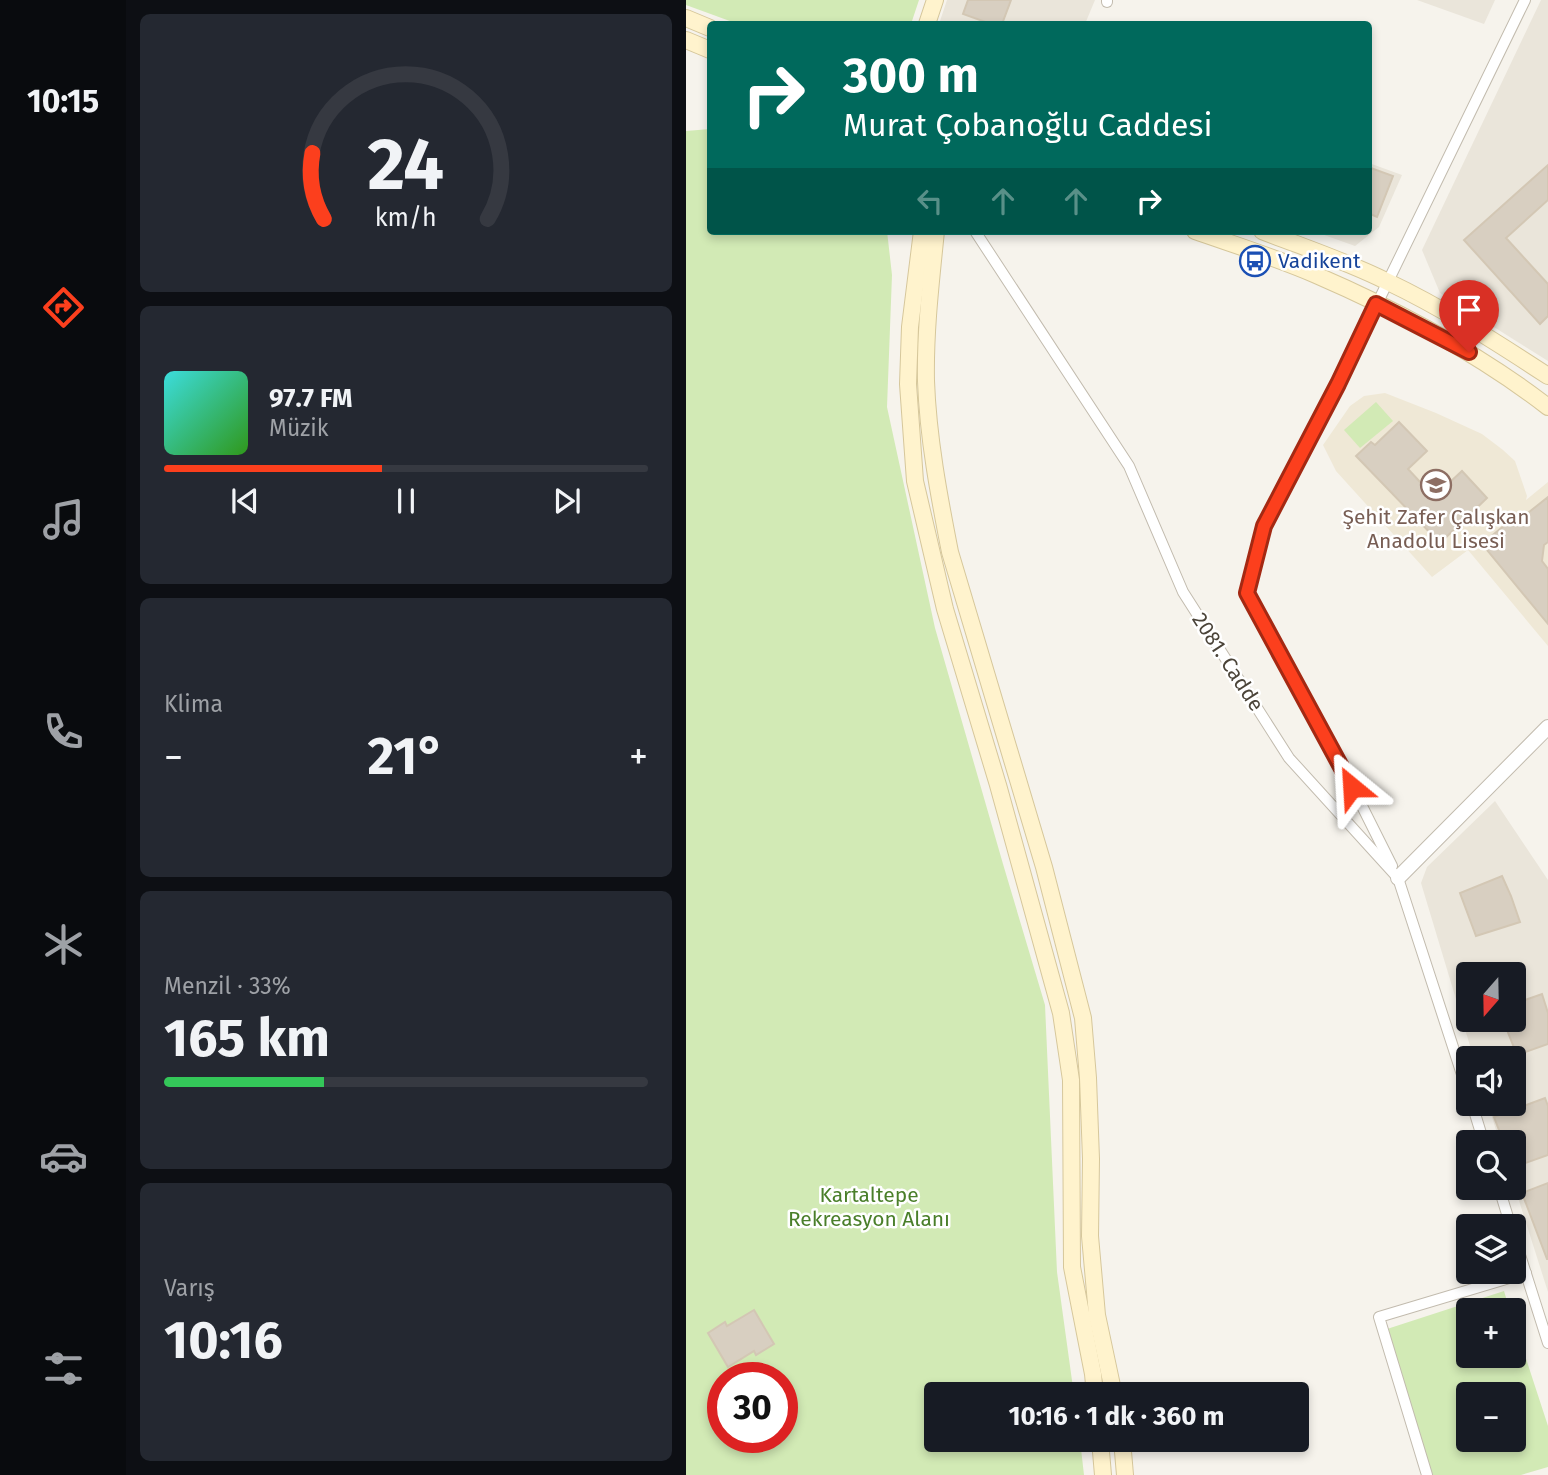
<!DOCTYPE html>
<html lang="tr">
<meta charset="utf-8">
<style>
body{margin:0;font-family:"Fira Sans",sans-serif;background:#242831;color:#f1f3f6;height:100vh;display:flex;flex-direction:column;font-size:26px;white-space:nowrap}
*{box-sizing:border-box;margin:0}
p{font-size:23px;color:#9ea1a6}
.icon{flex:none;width:38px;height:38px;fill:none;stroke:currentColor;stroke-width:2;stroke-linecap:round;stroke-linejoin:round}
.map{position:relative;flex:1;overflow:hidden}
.drawer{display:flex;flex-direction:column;gap:14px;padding:14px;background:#0d0f14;width:560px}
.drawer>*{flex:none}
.hud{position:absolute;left:21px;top:21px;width:665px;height:214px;border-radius:7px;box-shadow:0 4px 10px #0003;background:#00695c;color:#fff;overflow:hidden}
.needle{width:46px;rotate:200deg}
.fabs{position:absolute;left:770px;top:962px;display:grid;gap:14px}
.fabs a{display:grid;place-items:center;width:70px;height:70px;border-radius:7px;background:#171b24;box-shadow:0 4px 10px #0003;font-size:35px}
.speed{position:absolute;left:21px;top:1362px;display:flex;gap:14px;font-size:35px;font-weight:700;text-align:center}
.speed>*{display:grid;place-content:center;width:91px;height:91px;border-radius:50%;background:#171b24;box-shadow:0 4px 10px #0003;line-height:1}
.speed .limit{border:10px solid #d22;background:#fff;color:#111}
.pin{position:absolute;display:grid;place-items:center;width:60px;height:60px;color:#fff;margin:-72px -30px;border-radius:50% 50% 50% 0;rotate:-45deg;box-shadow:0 0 7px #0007}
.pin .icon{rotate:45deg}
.me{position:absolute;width:77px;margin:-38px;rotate:333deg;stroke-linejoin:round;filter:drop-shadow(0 0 5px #0008)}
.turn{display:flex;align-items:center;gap:24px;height:147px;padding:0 21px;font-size:32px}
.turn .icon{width:91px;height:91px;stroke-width:2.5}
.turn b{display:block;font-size:49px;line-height:60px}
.lanes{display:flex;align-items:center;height:66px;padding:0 21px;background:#0003;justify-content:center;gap:35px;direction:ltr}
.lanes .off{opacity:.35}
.big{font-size:52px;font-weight:700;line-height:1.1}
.drawer .tile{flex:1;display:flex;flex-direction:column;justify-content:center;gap:10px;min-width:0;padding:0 24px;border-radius:10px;background:#242831}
.drawer .dial{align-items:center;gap:0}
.dial svg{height:182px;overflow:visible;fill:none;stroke:#363941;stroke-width:7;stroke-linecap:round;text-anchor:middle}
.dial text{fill:#f1f3f6;stroke:none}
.song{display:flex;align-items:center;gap:21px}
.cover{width:84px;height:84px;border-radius:10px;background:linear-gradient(135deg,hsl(180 70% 55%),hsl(110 70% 35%))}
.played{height:7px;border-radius:4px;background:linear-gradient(90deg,#fc3f1d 45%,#363941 45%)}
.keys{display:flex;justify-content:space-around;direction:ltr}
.heat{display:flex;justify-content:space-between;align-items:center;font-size:38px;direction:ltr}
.charge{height:10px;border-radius:5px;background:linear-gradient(90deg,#34c759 33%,#363941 0)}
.trip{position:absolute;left:238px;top:1382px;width:385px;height:70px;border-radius:7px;background:#171b24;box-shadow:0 4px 10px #0003;font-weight:700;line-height:70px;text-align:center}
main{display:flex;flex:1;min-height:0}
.menu{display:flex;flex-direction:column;width:126px;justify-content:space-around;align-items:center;background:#090b0e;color:#9ea1a6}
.menu .icon{width:49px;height:49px}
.menu .active{color:#fc3f1d}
.menu b{font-size:32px;color:#f1f3f6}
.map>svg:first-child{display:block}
.residential{fill:#eae5da;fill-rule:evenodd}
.education{fill:#efe8d6}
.green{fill:#d2eab5;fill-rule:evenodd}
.building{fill:#d8cfc1;stroke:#d3c7b4;stroke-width:2}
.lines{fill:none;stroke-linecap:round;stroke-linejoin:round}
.minor-casing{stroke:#c2bbae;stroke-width:12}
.tertiary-casing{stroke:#c2bbae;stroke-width:16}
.secondary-casing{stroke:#d6c79b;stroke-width:18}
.minor{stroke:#fff;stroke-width:10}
.tertiary{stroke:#fff;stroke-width:14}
.secondary{stroke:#fff3cd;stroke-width:16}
.route-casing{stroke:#a42913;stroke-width:18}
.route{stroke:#fc3f1d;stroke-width:12}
.labels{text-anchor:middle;stroke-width:5;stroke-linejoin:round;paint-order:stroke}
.transit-label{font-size:21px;fill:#164399;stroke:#fff;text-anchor:start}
.education-label{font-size:21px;fill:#785e54;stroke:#fff}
.street-label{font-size:21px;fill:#4b4439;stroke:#fff}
.park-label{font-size:21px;fill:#4a7f2a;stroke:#fff}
</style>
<main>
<nav class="menu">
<b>10:15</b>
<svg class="icon active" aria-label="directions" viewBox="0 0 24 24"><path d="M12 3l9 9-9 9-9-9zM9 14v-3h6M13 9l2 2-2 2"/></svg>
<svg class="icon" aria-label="music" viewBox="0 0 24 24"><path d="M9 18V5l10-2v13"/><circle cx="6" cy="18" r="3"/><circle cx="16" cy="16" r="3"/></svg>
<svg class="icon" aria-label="phone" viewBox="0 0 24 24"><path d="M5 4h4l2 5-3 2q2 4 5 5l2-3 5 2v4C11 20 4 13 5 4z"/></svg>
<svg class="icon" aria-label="climate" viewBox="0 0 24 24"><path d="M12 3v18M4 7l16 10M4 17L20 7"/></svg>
<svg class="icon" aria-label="car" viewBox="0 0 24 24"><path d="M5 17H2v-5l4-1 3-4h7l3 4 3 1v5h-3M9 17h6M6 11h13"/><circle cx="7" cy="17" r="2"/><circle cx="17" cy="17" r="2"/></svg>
<svg class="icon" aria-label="filters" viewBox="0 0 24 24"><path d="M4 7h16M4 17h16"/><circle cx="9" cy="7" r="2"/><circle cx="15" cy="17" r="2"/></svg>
</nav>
<section class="drawer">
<div class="tile dial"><svg viewBox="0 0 100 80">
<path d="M14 69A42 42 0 1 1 86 69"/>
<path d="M14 69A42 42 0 0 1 9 40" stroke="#fc3f1d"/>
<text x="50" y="56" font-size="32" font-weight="700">24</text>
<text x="50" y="72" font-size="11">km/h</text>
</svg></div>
<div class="tile">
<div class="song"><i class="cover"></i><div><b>97.7 FM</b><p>Müzik</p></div></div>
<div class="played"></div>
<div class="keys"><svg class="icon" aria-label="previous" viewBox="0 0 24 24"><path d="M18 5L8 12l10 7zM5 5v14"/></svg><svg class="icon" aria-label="pause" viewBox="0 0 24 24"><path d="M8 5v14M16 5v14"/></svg><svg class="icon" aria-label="next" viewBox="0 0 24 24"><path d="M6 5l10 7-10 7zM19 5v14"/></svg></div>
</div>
<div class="tile"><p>Klima</p>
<div class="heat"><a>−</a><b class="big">21°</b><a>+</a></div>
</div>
<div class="tile"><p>Menzil · 33%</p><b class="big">165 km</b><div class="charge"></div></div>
<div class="tile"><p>Varış</p><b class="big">10:16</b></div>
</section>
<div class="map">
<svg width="862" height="1475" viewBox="0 0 862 1475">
<rect width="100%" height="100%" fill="#f6f3ec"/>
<g class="residential">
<path d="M 261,0 L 409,0 L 399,24 L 253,24 Z"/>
<path d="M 731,0 L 809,0 L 798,24 Z"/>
<path d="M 855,0 L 862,0 L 862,361 L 754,293 L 736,250 Z"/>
<path d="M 683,163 L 716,175 L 693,227 L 669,246 L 627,231 L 682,231 Z"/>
<path d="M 809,801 L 862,880 L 862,1292 L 828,1185 L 828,1143 L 814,1143 L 802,1104 L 828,1104 L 828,1059 L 788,1059 L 735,883 L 741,867 ZM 782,975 L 828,975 L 828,1020 L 782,1020 Z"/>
</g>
<path class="education" d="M 699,393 L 750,413 L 796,434 L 817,450 L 829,461 L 841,496 L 840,500 L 862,482 L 862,646 L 782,550 L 746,577 L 650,471 L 637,445 L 664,406 L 678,396 Z"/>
<g class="green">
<path d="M 0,0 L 233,0 L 225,24 L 52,24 L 0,5 Z"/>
<path d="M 24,129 L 24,231 L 201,231 L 206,275 L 201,407 L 249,628 L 317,864 L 359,1005 L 371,1272 L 388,1395 L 250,1395 L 250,1440 L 394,1440 L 398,1475 L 0,1475 L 0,131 ZM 37,1377 L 96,1377 L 96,1437 L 37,1437 Z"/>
<path d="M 690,402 L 707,421 L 674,448 L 658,430 Z"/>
<path d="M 818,1291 L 824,1311 L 782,1311 L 782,1356 L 828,1356 L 828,1322 L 862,1426 L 862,1467 L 835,1475 L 746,1475 L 701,1329 ZM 782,1395 L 828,1395 L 828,1440 L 782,1440 Z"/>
</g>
<g class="building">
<path d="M 282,0 L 325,0 L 316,24 L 305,24 L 277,14 Z"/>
<path d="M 862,165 L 862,200 L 820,238 L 862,284 L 862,316 L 854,324 L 778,240 Z"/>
<path d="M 682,167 L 707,176 L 691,217 L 682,213 Z"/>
<path d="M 713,422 L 741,451 L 722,469 L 748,497 L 776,471 L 801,498 L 754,543 L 670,456 L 685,442 L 689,445 Z"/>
<path d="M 862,497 L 862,542 L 858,545 L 856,561 L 862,569 L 862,624 L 796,544 L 825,520 L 828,524 Z"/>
<path d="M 816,876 L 825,896 L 834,922 L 790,936 L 774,893 Z"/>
<path d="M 856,994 L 862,1013 L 862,1044 L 831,1055 L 817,1020 L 828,1020 L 828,1004 Z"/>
<path d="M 859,1098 L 862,1106 L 862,1155 L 828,1167 L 828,1143 L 818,1143 L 808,1117 Z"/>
<path d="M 862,1183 L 862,1259 L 861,1259 L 836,1193 Z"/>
<path d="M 68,1310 L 88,1344 L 70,1355 L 68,1351 L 42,1367 L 22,1333 L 39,1322 L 41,1326 Z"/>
</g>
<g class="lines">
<g class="minor-casing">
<g id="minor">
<path d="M 421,2 L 421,0"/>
<path d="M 289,231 L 443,466 L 497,592 L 603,758 L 712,878 L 782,1093"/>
<path d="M 706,866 L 655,764 L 586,642 L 561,593 L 578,526 L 652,384 L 839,0"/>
<path d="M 786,1104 L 798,1143"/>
<path d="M 813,1188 L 825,1227"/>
<path d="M 828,1236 L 862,1343"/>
<path d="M 741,1475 L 693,1317 L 840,1273"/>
</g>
</g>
<g class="tertiary-casing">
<path id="tertiary" d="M 712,878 L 862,727"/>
</g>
<g class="secondary-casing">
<g id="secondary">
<path d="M 0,18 L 24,28"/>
<path d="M 241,24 L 249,0"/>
<path d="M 0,40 L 24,50"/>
<path d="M 236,231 L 224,327 L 222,384 L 229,481 L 259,609 L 312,785 L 375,1013 L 385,1080 L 386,1267 L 407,1374 L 409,1395"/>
<path d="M 250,231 C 245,281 239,331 240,381 C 242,438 253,496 264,552 L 358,867 L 397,1018 L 402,1078 L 405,1159 L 404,1236 L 411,1315 L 428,1395"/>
<path d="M 509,231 C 549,245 591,258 630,275 C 711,310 792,353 862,407"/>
<path d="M 576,231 C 617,247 660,261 700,281 C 757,308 810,342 862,376"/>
<path d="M 414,1440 L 417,1475"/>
<path d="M 436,1440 L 439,1475"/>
</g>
</g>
<use href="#minor" class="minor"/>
<use href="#tertiary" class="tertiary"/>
<use href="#secondary" class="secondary"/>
</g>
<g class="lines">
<g class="route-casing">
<path id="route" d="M 666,787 L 561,593 L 578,526 L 652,384 L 690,304 L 783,352"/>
</g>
<use href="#route" class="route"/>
</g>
<defs>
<g id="bus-ring" transform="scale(1.575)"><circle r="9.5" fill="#fff" stroke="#1a4fb4" stroke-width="1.5"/><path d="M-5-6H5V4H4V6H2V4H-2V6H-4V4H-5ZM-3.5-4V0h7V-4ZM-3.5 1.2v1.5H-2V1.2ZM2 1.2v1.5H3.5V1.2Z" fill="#1a4fb4"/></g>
<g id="school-ring" transform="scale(1.575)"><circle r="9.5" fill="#fff" stroke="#8d6e63" stroke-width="1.5"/><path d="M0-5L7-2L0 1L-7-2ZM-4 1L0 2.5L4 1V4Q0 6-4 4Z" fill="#8d6e63"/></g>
</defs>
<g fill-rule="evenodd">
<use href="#bus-ring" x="569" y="261"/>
<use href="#school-ring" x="750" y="485"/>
</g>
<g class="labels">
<g class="transit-label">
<text x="592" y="268">Vadikent</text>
</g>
<g class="education-label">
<text x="750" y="524">Şehit Zafer Çalışkan<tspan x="750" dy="24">Anadolu Lisesi</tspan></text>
</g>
<g class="street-label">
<text transform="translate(542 662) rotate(57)" y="7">2081. Cadde</text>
</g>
<g class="park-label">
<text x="183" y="1202">Kartaltepe<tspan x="183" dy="24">Rekreasyon Alanı</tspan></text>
</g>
</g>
</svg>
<div class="fabs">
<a><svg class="needle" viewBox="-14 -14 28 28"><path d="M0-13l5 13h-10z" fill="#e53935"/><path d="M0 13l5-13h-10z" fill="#9ea1a6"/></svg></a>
<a><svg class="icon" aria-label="sound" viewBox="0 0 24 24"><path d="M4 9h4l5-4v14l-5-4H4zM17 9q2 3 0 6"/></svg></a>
<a><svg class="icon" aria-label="search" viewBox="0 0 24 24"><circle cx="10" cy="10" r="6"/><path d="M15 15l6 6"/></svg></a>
<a><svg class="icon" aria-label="layers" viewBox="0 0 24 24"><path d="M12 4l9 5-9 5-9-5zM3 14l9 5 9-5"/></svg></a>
<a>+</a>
<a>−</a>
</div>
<div class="speed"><div class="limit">30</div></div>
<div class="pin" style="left:783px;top:352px;background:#d93025"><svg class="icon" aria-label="arrive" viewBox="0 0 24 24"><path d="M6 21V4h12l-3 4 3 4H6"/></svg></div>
<svg class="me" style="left:666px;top:787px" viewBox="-20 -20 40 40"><path d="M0-17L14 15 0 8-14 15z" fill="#fc3f1d" stroke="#fff" stroke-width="4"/></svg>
<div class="trip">10:16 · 1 dk · 360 m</div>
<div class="hud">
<div class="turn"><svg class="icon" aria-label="right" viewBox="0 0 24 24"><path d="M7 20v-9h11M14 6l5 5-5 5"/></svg><div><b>300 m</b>Murat Çobanoğlu Caddesi</div></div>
<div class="lanes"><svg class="icon off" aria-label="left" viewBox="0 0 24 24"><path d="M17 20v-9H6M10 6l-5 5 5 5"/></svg><svg class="icon off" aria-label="ahead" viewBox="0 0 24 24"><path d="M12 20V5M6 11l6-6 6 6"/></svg><svg class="icon off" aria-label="ahead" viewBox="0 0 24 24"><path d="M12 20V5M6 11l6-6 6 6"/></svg><svg class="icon" aria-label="right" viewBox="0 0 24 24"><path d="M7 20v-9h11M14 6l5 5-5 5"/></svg></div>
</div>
</div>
</main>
